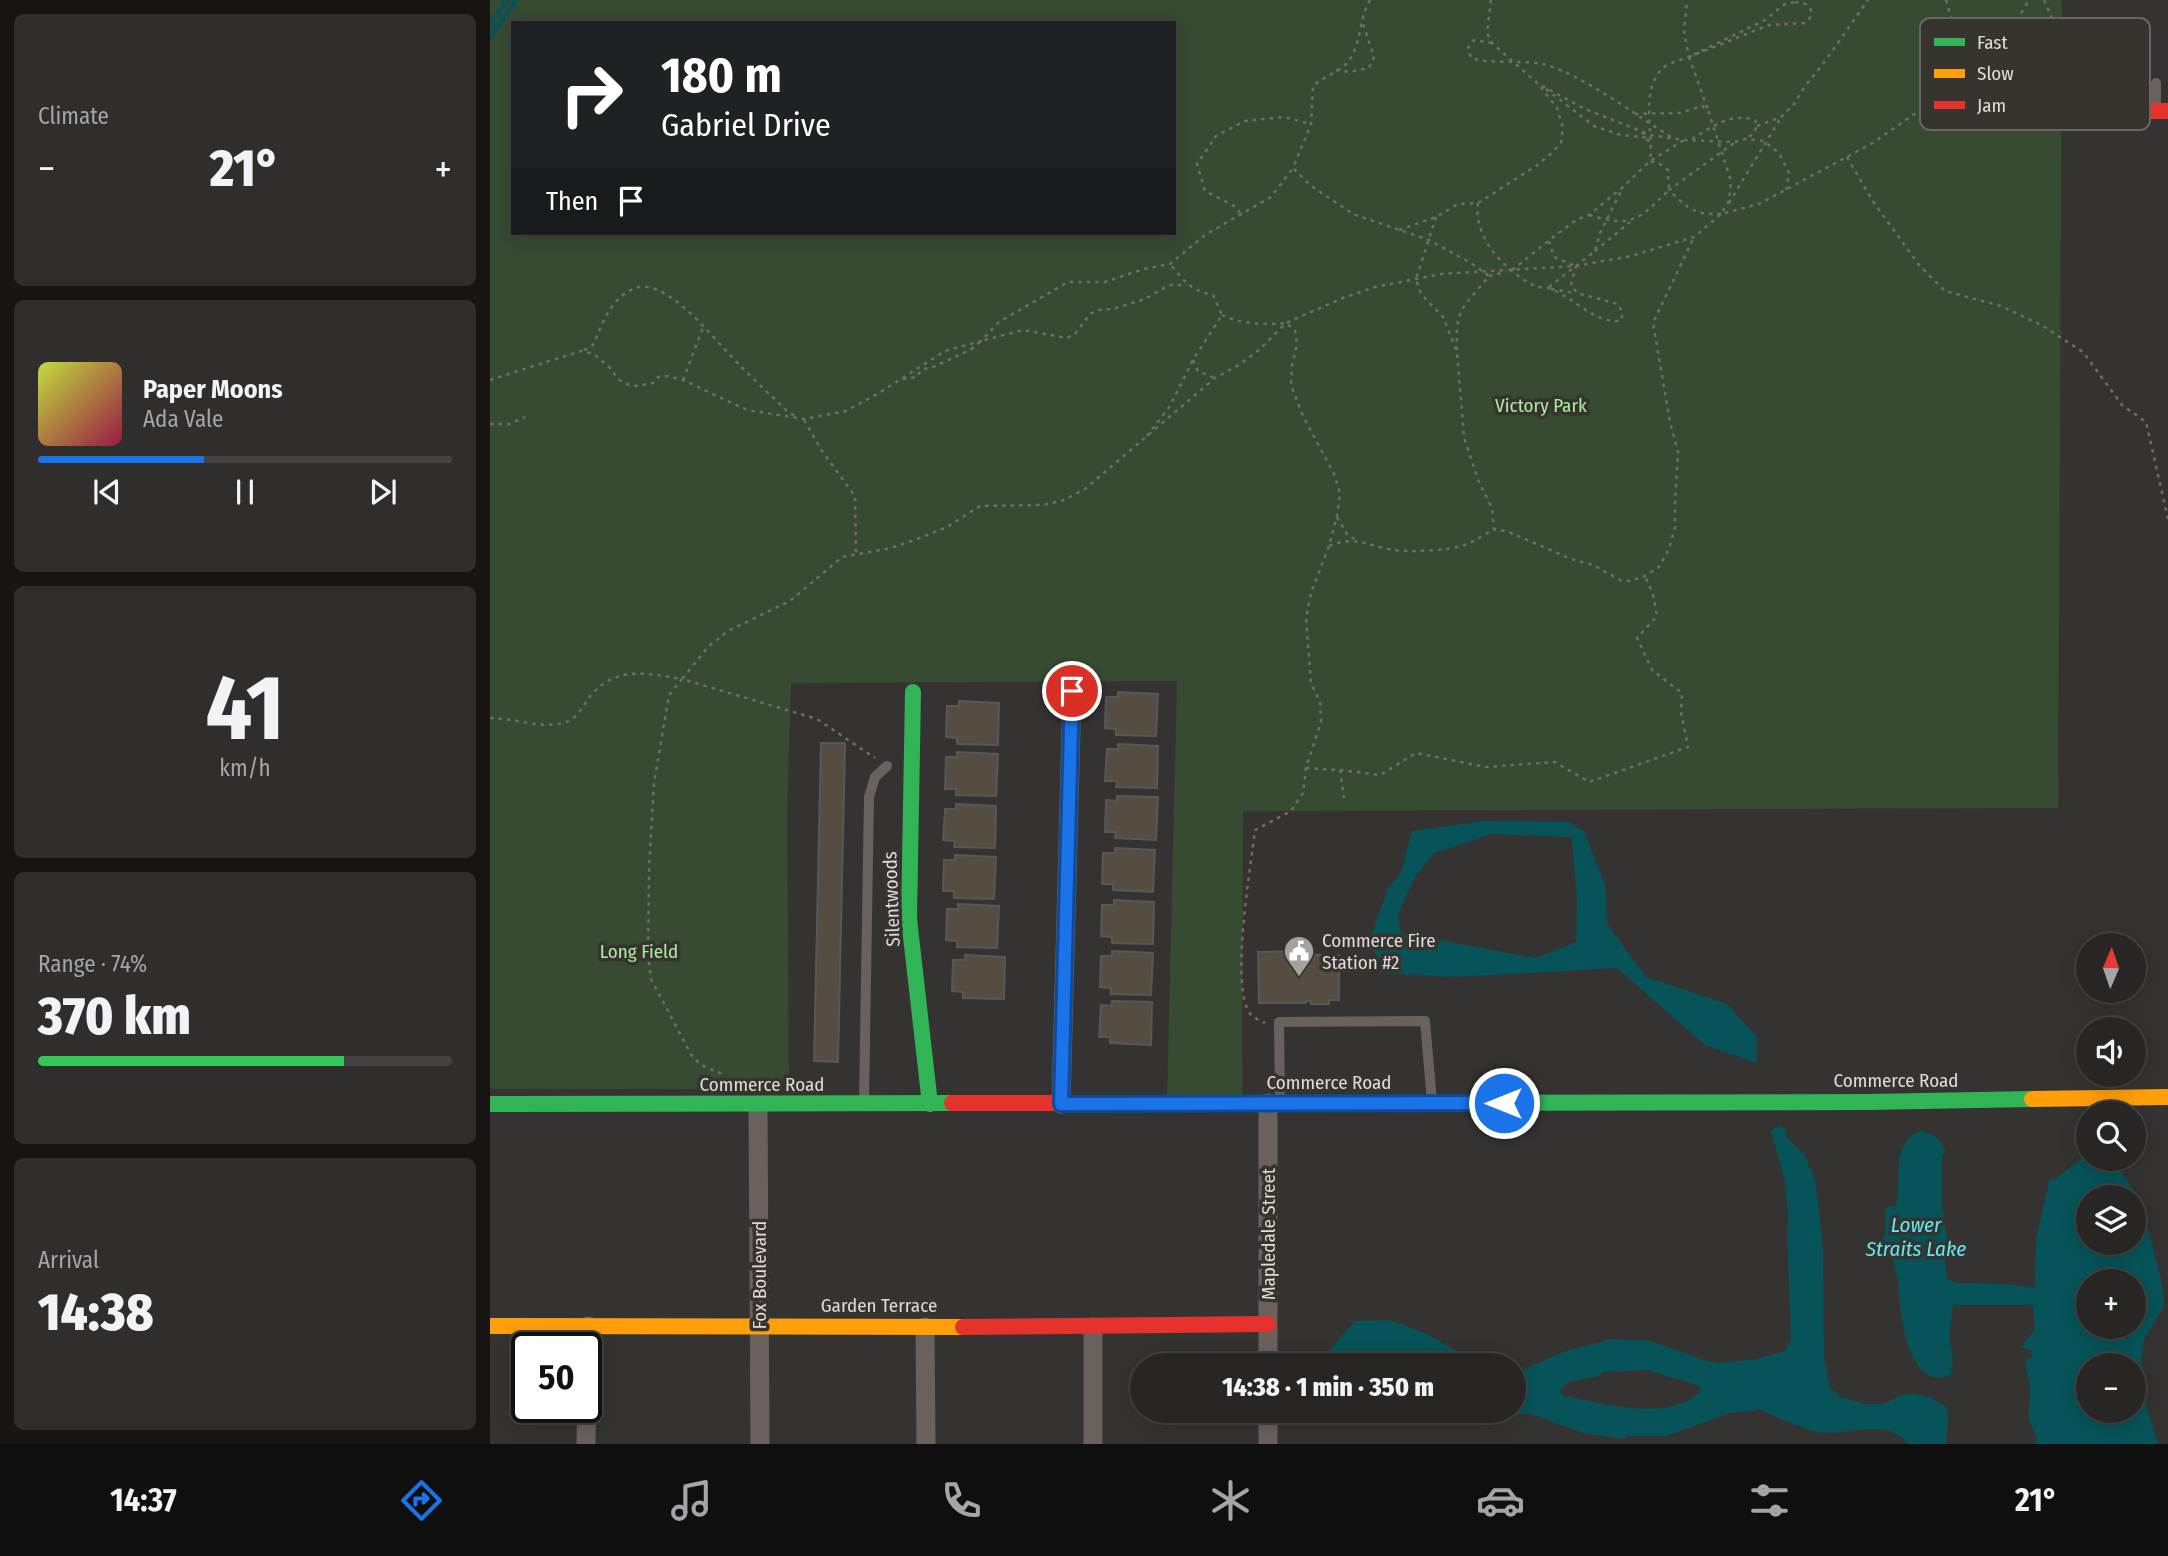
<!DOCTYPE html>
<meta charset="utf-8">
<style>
body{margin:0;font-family:"Fira Sans Condensed",sans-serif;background:#302e2d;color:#f1f3f6;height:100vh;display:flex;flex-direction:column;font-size:26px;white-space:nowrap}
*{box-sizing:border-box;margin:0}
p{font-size:23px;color:#a5a5a7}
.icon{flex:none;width:38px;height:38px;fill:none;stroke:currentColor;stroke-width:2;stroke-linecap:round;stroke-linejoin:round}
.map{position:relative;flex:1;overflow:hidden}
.side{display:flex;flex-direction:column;gap:14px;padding:14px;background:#161514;width:490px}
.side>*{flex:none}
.banner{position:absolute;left:21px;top:21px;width:665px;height:214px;border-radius:0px;box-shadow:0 4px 18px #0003,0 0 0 2px #444342;background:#202124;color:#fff;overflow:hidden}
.needle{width:46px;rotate:2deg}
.buttons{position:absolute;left:1586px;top:933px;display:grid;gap:14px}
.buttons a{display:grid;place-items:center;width:70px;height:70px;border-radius:50%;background:#282625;box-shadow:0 4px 18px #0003,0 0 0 2px #444342;font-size:35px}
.speed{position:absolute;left:21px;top:1332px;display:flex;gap:14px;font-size:35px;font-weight:700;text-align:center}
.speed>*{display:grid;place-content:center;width:91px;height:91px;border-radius:50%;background:#282625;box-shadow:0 4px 18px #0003,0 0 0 2px #444342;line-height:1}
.speed .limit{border:4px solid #111;border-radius:10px;background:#fff;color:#111}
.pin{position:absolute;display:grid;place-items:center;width:60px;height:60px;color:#fff;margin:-30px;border:4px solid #fff;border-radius:50%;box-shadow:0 2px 7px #0007}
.me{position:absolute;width:77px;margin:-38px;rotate:270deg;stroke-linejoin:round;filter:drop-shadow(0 0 5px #0008)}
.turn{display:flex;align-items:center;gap:24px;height:147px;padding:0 35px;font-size:32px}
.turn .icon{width:91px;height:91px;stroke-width:2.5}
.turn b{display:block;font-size:49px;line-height:60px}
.then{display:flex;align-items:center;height:66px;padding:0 35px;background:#0003;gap:14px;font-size:26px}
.big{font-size:52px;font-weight:800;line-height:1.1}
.side .card{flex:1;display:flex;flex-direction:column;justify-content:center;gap:10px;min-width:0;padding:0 24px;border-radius:10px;background:#302e2d}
.side .dial{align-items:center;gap:0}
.dial b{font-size:91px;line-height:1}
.song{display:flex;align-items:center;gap:21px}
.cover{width:84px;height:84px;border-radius:10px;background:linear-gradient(135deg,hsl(70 70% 55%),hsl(340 70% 35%))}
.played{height:7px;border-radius:4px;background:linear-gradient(90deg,#1a73e8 40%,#444342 40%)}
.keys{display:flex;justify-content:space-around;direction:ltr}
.heat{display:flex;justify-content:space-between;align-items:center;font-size:38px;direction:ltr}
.charge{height:10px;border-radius:5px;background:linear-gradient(90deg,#34c759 74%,#444342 0)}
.trip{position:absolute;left:640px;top:1353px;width:396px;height:70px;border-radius:35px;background:#282625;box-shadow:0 4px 18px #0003,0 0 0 2px #444342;font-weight:800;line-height:70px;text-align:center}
.tabs{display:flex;height:112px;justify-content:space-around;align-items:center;background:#100f0f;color:#a5a5a7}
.tabs .icon{width:49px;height:49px}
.tabs .current{color:#1a73e8}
.tabs b{font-size:32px;color:#f1f3f6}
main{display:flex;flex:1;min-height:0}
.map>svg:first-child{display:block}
.green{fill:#364b32;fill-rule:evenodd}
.water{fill:#065459;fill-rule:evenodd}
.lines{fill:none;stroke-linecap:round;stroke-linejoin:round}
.stream{stroke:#065459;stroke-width:4.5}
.building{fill:#554d42;stroke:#595756;stroke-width:2}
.path{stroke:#726c69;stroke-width:2.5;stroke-dasharray:3.5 5;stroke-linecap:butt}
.lane{stroke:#6a615d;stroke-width:10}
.street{stroke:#6a615d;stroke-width:19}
.fast{stroke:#30b455;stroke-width:16}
.slow{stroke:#ff9f0a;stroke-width:16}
.jam{stroke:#e5322d;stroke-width:16}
.route-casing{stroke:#114b97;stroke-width:18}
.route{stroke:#1a73e8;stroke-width:12}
.labels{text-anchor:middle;stroke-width:7;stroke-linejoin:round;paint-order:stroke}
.park-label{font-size:19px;fill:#abeba1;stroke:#37332f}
.street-label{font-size:19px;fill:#dfdcda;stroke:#37332f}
.poi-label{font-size:19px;fill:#dfdcda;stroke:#37332f;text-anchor:start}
.water-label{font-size:21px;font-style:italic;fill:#61e9f6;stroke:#37332f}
.key{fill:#37332f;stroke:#696662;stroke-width:2}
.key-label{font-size:19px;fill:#dfdcda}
</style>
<main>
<section class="side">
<div class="card"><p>Climate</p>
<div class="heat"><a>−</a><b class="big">21°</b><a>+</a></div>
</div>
<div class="card">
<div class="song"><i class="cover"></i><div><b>Paper Moons</b><p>Ada Vale</p></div></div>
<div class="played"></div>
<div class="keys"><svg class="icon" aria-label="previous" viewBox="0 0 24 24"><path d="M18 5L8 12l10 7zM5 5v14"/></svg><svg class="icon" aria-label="pause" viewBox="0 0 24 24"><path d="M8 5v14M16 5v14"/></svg><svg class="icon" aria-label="next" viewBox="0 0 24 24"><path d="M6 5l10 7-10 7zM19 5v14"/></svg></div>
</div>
<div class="card dial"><b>41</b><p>km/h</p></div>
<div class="card"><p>Range · 74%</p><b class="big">370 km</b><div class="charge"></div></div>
<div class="card"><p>Arrival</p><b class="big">14:38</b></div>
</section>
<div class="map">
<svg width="1678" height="1444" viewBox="0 0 1678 1444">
<rect width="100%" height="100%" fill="#353331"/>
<path class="green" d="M 0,0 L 1572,0 L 1568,808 L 753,811 L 752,1102 L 677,1101 L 687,681 L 301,683 L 297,813 L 299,1089 L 0,1089 ZM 23,23 L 684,23 L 684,233 L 23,233 Z"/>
<g class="water">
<path d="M 994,821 L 1078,822 L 1094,831 L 1116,887 L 1117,924 L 1156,977 L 1237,1004 L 1267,1037 L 1266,1063 L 1215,1045 L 1127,968 L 964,977 L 895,973 L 879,941 L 898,888 L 911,873 L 922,831 ZM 1001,834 L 1082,837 L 1087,902 L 1086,942 L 1046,958 L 911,933 L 908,914 L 925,877 L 944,853 Z"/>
<path d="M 1292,1126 L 1296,1130 L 1296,1136 L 1315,1156 L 1325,1178 L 1333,1248 L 1334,1357 L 1340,1388 L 1352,1398 L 1375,1404 L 1394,1404 L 1411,1395 L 1424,1394 L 1440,1397 L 1456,1407 L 1458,1417 L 1456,1444 L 1418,1444 C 1397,1415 1351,1439 1323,1431 C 1306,1426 1285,1416 1267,1408 L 1265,1411 L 1239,1413 L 1177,1436 L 1138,1436 L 1133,1439 L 1093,1433 L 1041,1414 L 1016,1414 L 961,1418 C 941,1429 880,1416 857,1411 L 1024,1410 L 1024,1371 L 1033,1370 L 1070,1353 L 1121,1339 L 1160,1341 L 1217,1361 L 1229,1363 L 1266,1359 L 1295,1351 L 1301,1340 L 1297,1224 L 1299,1223 L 1294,1177 L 1281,1132 L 1284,1128 ZM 1161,1370 C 1176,1378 1194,1379 1209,1386 L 1210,1392 C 1178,1423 1111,1403 1072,1395 L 1070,1390 L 1078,1382 L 1109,1376 L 1112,1372 Z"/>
<path d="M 1429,1131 C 1442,1132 1451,1139 1455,1151 L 1452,1156 L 1452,1205 L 1459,1252 L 1455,1261 L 1457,1279 L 1466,1283 L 1514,1284 L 1545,1288 L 1546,1240 L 1559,1180 L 1565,1179 L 1598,1154 L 1598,1158 L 1627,1159 L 1630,1169 L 1652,1205 L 1672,1284 L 1674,1306 L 1654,1340 L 1651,1359 L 1653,1391 L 1655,1391 L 1657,1409 L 1668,1444 L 1546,1444 C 1547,1429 1540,1428 1539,1417 C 1538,1407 1541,1397 1540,1388 C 1539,1378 1535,1368 1535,1359 L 1542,1358 L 1541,1350 L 1531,1347 L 1545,1329 L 1543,1307 L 1541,1305 L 1463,1305 L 1459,1338 L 1463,1359 L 1461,1374 C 1453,1379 1444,1379 1437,1374 C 1414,1359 1410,1309 1408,1283 C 1408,1273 1403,1265 1402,1256 L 1392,1252 L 1391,1249 L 1396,1227 L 1395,1210 L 1398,1207 L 1406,1206 C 1412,1181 1400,1144 1429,1131 ZM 1643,1197 L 1643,1242 L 1598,1242 L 1598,1197 ZM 1643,1281 L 1643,1326 L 1598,1326 L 1598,1281 ZM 1598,1365 L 1643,1365 L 1643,1410 L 1598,1410 Z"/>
<path d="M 899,1320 L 935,1333 L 991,1365 L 931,1365 L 892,1354 L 878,1357 L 869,1365 L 838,1365 L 838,1352 L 865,1321 Z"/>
</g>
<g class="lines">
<g class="stream">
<path d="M 0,25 L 17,0"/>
<path d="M 0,37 L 26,0"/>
</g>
</g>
<g class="building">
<path d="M 628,692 L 668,694 L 666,736 L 626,735 L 626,729 L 615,728 L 616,697 L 628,697 Z"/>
<path d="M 469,701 L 509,703 L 508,745 L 467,744 L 467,738 L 456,737 L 457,706 L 469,706 Z"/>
<path d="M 331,743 L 355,743 L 348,1062 L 324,1061 Z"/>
<path d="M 628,744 L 668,746 L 667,788 L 626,787 L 627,781 L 615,781 L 617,749 L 628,749 Z"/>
<path d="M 467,752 L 508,754 L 506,796 L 466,795 L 466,789 L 455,789 L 456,757 L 467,757 Z"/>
<path d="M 627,796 L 668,797 L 666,840 L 625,838 L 626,832 L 615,832 L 616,800 L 627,801 Z"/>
<path d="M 466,804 L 506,806 L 505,848 L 464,847 L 465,841 L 453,840 L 455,809 L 466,809 Z"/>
<path d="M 625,848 L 665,850 L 663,892 L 623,890 L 623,884 L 612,884 L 613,853 L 625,853 Z"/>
<path d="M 465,855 L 506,857 L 504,899 L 464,898 L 464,891 L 453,891 L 454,860 L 465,860 Z"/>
<path d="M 624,900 L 664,902 L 663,944 L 622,943 L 622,937 L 611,936 L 612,905 L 624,905 Z"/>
<path d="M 468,904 L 509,906 L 507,948 L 467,947 L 467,941 L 456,940 L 457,909 L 468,909 Z"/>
<path d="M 622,951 L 663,953 L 661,995 L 621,994 L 621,988 L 610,987 L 611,956 L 622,956 Z"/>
<path d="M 815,951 L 815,955 L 849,955 L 849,1000 L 839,1000 L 839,1004 L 821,1004 L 821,1001 L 816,1001 L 816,1003 L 769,1003 L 768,952 Z"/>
<path d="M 475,955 L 515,957 L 514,999 L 473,998 L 473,992 L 462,991 L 463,960 L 475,960 Z"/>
<path d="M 622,1001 L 662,1002 L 661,1045 L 620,1043 L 620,1037 L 609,1037 L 611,1005 L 622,1006 Z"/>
</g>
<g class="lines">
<g class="path">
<path d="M 880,0 C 868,19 872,47 856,64 C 847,73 833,77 823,86 L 821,124 L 803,168 L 820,185 L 863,214 L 939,240 L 981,263 L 999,276 C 972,310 965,307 967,352"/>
<path d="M 1001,0 L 997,33 L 1002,43 L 1047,83 L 1095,109 L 1161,135 L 1194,140 L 1245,142 L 1255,139 L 1274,141 L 1289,153 L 1299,173 L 1296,190"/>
<path d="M 1456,0 L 1463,24 L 1461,70"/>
<path d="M 1554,0 L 1563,20"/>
<path d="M 1305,2 L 1316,4 L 1321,10 L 1320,18 L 1314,23 L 1279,25 L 1199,57 L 1275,20 L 1295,4 Z"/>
<path d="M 1518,35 L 1539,0"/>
<path d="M 1002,43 L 984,40 L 978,48 L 981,58 C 1005,65 1035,59 1057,65 C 1095,77 1146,115 1181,137"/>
<path d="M 1464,50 L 1474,60"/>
<path d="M 1199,57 L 1218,110"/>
<path d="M 846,70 L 859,72 L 879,68 L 884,57 L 872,21"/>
<path d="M 1056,89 L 1104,126 L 1131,135 L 1161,138"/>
<path d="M 1145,114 L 1190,113 L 1212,106 L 1218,110 L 1241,181 L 1239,201 L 1231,214"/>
<path d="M 1267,126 L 1291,117 L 1304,104 L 1315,86 L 1333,64 L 1378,0"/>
<path d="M 1152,132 L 1162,146"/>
<path d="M 1202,139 C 1222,127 1241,112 1265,120 L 1267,126 L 1263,134 L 1255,139"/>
<path d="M 1357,157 L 1384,203 L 1429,265 L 1455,291 L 1511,306 L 1553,326 L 1593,352 L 1632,405 L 1656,422 L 1678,519"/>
<path d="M 988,203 C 983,237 1014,270 1043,285 C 1047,288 1053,287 1058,288 C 1065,290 1072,295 1078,298 C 1094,308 1112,325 1132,320 L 1132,312 L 1128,304 L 1087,293 L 1081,285 L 1086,266"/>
<path d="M 1239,203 L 1290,119"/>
<path d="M 750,213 L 746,207 L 715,191 L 707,164 L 726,136 L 755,121 L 794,117 L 821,124"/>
<path d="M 1231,214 C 1205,215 1198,209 1179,190 L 1244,143"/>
<path d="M 1099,215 C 1143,228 1148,220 1179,190 L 1178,170 L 1170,164 L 1160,161 C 1164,133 1149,89 1174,67 C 1181,62 1191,60 1199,57 L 1194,32 L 1197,0"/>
<path d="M 946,217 L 926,279 L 931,294 L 953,317 L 967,352 L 974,437 L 988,480 L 1002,508 L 1004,529"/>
<path d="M 909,230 L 946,217 L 968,204 L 988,203 L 1046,166 L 1063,152 L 1071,142 L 1073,128 L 1067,108 L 1049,85"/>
<path d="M 1059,241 L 1064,257 L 1083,265"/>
<path d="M 1105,251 L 1140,222"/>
<path d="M 1022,270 L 1066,235 L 1086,220 L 1099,215 L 1134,186 L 1160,161 L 1194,140"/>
<path d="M 999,276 L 1016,272"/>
<path d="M 1059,287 L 1105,251 L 1110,233 L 1132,189"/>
<path d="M 1061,289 L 1085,293"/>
<path d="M 732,315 C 750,324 776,325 796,323 L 805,330 L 807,344 L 802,366 L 801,385 L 813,416 L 844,474 L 850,493 L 847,516 L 839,546 L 821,593 L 816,618 L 821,683 L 830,702 L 831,722 L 816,768 L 813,793 L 801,811 L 765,830 C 761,867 739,988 761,1015 C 764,1018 772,1021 775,1023"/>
<path d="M 94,350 L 103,345 C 112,325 120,299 143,289 C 174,274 222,337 241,356 C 259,376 280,394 299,413 L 308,417"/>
<path d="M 703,360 L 708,371 L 725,378"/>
<path d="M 413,379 L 427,377 L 432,369 L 441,368 L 480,350 L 491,341 L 533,330 L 577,338 L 585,334 L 600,314 L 608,310 L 623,309 L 655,299 L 679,285 L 697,285"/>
<path d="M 0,380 L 91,351 L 104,354 L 120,368 L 128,379 L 136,384 L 147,386 L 163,383 L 168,377 L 177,376 L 193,380 L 257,410 L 314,419 L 356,411 L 389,393 L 455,351 L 491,341 L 509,322 L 578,282 L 615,282 L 654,269 L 680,264 L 715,235 L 781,197 L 803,168"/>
<path d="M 193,380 L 214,325"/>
<path d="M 314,420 L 332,451 L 365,496 L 366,555"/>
<path d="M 0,424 L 20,424 L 35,417"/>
<path d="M 657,436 L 680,406 L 703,360 L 732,315 L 723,295 C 700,290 695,282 680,264"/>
<path d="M 847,517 L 857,534 L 867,541"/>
<path d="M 839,546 C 865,535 878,546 903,550 C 921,552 958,551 975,545 C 985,541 995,534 1004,529 L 1019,532 L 1081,559 L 1103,565 L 1130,580 L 1140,581 L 1155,576 L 1169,567 L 1179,549 L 1185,527 L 1185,503 L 1188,452 L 1180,422 L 1163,323 L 1204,237"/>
<path d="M 0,718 C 24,718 52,730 76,722 C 86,719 92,708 98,699 C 124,665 155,673 192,679 L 218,647 L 238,631 L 300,601 L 352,557 L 401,548 L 430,538 L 457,527 L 490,506 L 553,505 L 574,500 L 595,489 L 725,378 L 749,365 L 769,350 L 796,323 L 853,298 L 885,287 L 951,274 L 1086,266 L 1141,256 L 1204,237 L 1231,214 L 1269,204 L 1381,144 L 1432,109 L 1453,91 L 1461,70 L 1474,60 L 1533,29 L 1563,20 L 1599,36 L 1626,58 L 1639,85 L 1645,90"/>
<path d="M 816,768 L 850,770 L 854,798"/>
<path d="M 850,770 L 890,775 L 926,753 L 996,767 L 1065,762 L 1099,782 L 1198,747 L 1191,712 L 1192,693 L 1162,670 L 1147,638 L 1167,616 L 1163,594 L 1155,576"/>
<path d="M 234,1082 L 230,1073 L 215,1067 L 203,1058 L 161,979 L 158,955 L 159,869 L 164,783 L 179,695 L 192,679 L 327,719 L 385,758"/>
</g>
<g class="lane">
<path d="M 1666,83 L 1666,111"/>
<path d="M 374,1101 L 379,797 L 385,777 L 397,766"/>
<path d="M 790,1101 L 789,1022 L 935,1021 L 942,1102"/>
</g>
<g class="street">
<path d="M 778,1103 L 778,1365"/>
<path d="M 571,1104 L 582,691"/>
<path d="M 268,1105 L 270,1444"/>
<path d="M 435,1327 L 436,1444"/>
<path d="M 603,1327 L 603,1444"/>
<path d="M 96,1444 L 98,1326"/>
<path d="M 778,1444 L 778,1410"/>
</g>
<g class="fast">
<path d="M 423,692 L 419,919 L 440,1104"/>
<path d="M 984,1103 L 1378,1102 L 1542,1099"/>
<path d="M 0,1104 L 462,1103"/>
</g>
<g class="slow">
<path d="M 1542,1099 L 1678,1097"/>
<path d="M 0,1326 L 473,1327"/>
</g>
<g class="jam">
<path d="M 1610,111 L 1678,111"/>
<path d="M 462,1103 L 984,1103"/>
<path d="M 473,1327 L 778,1324"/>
</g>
</g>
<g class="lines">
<g class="route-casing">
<path id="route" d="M 582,691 L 571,1104 L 1014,1103"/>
</g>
<use href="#route" class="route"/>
</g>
<defs>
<g id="civic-pin" transform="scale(1.575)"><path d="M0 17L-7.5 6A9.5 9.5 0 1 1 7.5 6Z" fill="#a4a19f" stroke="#37332f"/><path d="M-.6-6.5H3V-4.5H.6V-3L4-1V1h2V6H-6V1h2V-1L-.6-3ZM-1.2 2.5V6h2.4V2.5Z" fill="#fff"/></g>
</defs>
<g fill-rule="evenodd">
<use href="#civic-pin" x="809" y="951"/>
</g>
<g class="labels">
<g class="park-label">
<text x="1051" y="412">Victory Park</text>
<text x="149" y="958">Long Field</text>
</g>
<g class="street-label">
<text transform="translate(401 899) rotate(-92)" y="7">Silentwoods</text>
<text x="1406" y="1087">Commerce Road</text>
<text x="839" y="1089">Commerce Road</text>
<text x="272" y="1091">Commerce Road</text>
<text transform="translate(778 1234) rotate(-90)" y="7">Mapledale Street</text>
<text transform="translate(269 1275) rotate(-90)" y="7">Fox Boulevard</text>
<text x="389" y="1312">Garden Terrace</text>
</g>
<g class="poi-label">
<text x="832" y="947">Commerce Fire<tspan x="832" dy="22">Station #2</tspan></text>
</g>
<g class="water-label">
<text x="1426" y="1232">Lower<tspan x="1426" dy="24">Straits Lake</tspan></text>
</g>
</g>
<rect x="1430" y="18" width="230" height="112" rx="10" class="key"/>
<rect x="1444" y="38" width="31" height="8" fill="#30b455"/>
<rect x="1444" y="69" width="31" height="9" fill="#ff9f0a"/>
<rect x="1444" y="101" width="31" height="8" fill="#e5322d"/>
<g class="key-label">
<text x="1487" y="49">Fast</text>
<text x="1487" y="80">Slow</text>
<text x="1487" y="112">Jam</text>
</g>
</svg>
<div class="buttons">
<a><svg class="needle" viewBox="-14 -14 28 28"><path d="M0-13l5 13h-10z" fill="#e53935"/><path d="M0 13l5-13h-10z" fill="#a5a5a7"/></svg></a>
<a><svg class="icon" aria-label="sound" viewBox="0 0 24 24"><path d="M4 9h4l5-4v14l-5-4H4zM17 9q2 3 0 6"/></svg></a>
<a><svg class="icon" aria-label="search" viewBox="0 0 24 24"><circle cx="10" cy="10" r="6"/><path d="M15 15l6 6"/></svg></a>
<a><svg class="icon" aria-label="layers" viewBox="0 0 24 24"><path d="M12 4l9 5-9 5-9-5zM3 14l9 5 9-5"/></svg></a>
<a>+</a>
<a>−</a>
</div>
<div class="speed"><div class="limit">50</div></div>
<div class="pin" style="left:582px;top:691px;background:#d93025"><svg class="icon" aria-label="arrive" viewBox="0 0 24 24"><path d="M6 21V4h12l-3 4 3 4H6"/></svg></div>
<svg class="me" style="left:1014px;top:1103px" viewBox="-20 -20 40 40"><circle r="17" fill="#1a73e8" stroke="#fff" stroke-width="3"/><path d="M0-11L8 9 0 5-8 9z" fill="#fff"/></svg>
<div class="trip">14:38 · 1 min · 350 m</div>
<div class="banner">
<div class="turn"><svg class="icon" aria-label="right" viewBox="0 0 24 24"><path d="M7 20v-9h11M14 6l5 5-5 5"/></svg><div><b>180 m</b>Gabriel Drive</div></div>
<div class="then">Then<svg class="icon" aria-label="arrive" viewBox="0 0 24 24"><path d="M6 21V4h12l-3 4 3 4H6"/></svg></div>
</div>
</div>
</main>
<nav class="tabs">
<b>14:37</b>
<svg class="icon current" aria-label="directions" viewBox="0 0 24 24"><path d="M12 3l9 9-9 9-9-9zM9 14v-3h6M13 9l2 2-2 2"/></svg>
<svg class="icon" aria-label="music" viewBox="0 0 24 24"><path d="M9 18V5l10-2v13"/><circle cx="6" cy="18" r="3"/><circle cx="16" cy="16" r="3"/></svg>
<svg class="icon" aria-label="phone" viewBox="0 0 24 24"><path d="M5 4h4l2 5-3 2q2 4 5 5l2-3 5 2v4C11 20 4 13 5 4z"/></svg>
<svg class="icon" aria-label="climate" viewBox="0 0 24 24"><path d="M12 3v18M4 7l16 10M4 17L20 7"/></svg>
<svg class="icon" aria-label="car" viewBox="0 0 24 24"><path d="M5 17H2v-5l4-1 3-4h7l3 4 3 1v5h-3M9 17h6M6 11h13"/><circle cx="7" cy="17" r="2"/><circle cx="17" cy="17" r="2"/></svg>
<svg class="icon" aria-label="filters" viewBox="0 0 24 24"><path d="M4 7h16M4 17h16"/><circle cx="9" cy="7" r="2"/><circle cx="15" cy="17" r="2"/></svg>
<b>21°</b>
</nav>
